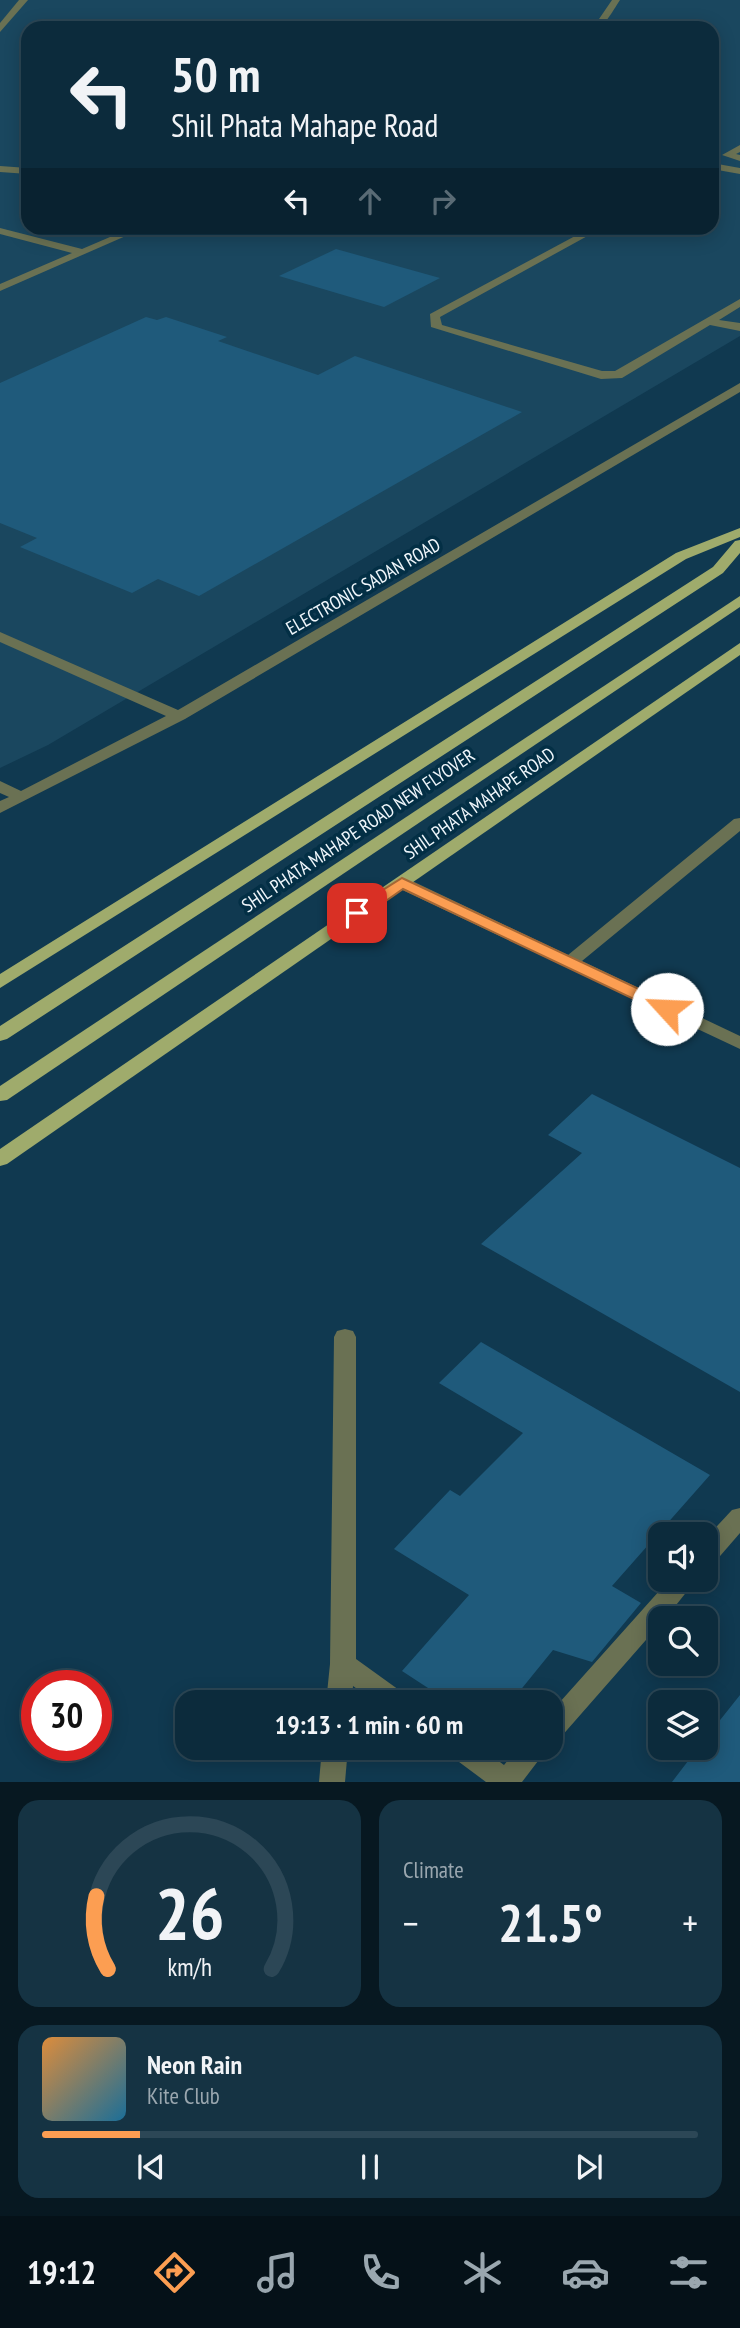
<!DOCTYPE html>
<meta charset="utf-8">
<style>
body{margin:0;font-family:"PT Sans Narrow",sans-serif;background:#153343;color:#f1f3f6;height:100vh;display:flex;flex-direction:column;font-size:26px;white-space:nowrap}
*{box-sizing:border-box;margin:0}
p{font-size:23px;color:#9aa7af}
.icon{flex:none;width:38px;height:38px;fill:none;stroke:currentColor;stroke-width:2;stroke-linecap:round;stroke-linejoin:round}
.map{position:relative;height:1782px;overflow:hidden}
.details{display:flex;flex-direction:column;gap:18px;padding:18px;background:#071821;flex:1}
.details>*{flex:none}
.guide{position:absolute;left:21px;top:21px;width:698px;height:214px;border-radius:21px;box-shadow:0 4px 18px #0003,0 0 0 2px #2c4756;background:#0c2b3c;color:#f1f3f6;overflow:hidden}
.controls{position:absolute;left:648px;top:1522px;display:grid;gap:14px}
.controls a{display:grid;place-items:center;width:70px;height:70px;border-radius:14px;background:#0c2b3c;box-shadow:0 4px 18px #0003,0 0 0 2px #2c4756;font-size:35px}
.speed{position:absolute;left:21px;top:1670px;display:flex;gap:14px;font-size:35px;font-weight:700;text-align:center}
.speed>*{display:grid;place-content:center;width:91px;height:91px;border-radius:50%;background:#0c2b3c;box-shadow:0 4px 18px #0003,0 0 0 2px #2c4756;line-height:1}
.speed .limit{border:10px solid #d22;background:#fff;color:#111}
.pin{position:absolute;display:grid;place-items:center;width:60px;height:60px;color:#fff;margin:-30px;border-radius:14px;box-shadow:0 4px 10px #0006}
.me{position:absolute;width:77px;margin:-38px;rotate:295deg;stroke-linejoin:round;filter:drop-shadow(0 0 5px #0008)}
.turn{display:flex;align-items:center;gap:24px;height:147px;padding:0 35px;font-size:32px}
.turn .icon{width:91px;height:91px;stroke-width:2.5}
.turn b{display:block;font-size:49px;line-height:60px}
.lanes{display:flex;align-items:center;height:66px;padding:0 35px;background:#0003;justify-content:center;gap:35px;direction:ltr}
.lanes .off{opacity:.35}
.big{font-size:52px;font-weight:800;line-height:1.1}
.details .widget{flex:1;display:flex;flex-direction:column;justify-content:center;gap:10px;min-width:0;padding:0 24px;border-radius:21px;background:#153343}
.details .dial{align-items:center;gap:0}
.dial svg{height:182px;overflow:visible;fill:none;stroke:#2c4756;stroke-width:7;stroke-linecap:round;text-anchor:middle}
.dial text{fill:#f1f3f6;stroke:none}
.song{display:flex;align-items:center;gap:21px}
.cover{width:84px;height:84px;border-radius:10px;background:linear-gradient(135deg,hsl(30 70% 55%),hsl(200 70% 35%))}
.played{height:7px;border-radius:4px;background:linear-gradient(90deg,#fc9e52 15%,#2c4756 15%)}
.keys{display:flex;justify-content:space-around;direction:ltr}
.heat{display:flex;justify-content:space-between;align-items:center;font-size:38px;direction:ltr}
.details .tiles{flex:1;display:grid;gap:18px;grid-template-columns:1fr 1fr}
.widget:last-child{grid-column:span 2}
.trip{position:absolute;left:175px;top:1690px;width:388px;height:70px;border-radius:21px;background:#0c2b3c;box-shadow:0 4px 18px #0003,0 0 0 2px #2c4756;font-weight:800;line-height:70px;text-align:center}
.menu{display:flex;height:112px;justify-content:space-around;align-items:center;background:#051118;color:#9aa7af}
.menu .icon{width:49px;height:49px}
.menu .active{color:#fc9e52}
.menu b{font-size:32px;color:#f1f3f6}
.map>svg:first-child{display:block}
.built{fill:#1a475f;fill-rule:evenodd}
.building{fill:#1f5a7b}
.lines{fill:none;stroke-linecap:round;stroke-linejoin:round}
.minor{fill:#6a7153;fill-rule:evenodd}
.major{fill:#9fab6c;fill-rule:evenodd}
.route{fill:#fc9e52;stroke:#a46735;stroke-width:2}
.labels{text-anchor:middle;stroke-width:7;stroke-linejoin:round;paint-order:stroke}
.street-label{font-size:19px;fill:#eff6fb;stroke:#032f45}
</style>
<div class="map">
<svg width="740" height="1782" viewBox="0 0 740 1782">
<rect width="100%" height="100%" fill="#103950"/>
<path class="built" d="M 0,0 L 740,0 L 740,336 L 48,745 L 0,768 ZM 28,28 L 712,28 L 712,228 L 28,228 Z"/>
<g class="building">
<path d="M 336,249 L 440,278 L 384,307 L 279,276 Z"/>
<path d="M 146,317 L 157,320 L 166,317 L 227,337 L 218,341 L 318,375 L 355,356 L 522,412 L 199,596 L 158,579 L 132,593 L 20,547 L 37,538 L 0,523 L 0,383 Z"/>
<path d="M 592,1094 L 740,1168 L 740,1392 L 481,1244 L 582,1153 L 548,1135 Z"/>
<path d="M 481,1342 L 710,1475 L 612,1586 L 641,1603 L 592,1662 L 553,1650 L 510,1703 L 451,1703 L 402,1671 L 469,1595 L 394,1549 L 450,1490 L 460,1496 L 523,1433 L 439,1383 Z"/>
<path d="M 740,1695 L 740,1782 L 672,1782 L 698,1748 L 705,1748 L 705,1739 Z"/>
</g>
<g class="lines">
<g class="minor">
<path d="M 19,0 L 28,0 L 0,32 L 0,23 Z"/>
<path d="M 612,0 L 620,0 C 611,13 606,28 589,28 L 599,19 Z"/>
<path d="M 740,145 L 740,152 L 736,154 L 740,155 L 740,161 L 722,155 Z"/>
<path d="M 712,163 L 740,168 L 740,174 L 712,169 Z"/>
<path d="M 0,166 L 28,168 L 28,174 L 0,172 Z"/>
<path d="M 0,228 L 82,249 L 131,228 L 144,228 L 0,291 L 0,284 L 72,253 L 0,234 Z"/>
<path d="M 590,228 L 602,228 L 440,317 L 442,325 L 602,371 L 615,371 L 740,299 L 740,307 L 719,320 L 740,323 L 740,331 L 710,325 L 622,378 L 601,379 L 431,327 L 430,314 Z"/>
<path d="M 740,383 L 740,392 L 185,719 L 0,813 L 0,801 L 9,797 L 0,793 L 0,781 L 21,791 L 166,716 L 0,642 L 0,632 L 178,710 Z"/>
<path d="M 740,818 L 740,831 L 582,961 L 740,1036 L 740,1049 L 396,887 L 393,883 L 402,878 L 408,879 L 568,955 L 734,819 Z"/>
<path d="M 345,1329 L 353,1331 L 356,1337 L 356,1659 L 406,1695 L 410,1703 L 377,1703 L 353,1686 L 352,1703 L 326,1703 L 330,1664 L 334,1337 L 337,1331 Z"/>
<path d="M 740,1508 L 740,1533 L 714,1563 L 705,1566 L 705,1539 L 732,1510 Z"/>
<path d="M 669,1580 L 696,1580 L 665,1619 L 660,1619 L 660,1624 L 560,1738 L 551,1741 L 551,1712 Z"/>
<path d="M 322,1748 L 348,1748 L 345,1782 L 319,1782 Z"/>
<path d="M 447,1748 L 481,1748 L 504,1765 L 518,1748 L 548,1748 L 522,1782 L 486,1782 L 451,1756 Z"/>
</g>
<g class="major">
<path d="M 740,528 L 740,537 L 686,559 L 0,988 L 0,974 L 676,553 Z"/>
<path d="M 740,540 L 740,553 L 723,573 L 7,1039 L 0,1041 L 0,1026 L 713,567 L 735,541 Z"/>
<path d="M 740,596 L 740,607 L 7,1100 L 0,1101 L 0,1086 Z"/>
<path d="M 740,643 L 740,655 L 7,1164 L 0,1166 L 0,1149 Z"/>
</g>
</g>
<path class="route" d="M 402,878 L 673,1005 L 676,1009 L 673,1012 L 661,1012 L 403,889 L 363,917 L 351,917 L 349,913 L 351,910 Z"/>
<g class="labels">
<g class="street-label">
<text transform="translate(363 586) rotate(-30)" y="7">ELECTRONIC SADAN ROAD</text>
<text transform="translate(479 803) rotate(-35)" y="7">SHIL PHATA MAHAPE ROAD</text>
<text transform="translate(358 830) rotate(-34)" y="7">SHIL PHATA MAHAPE ROAD NEW FLYOVER</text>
</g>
</g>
</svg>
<div class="controls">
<a><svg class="icon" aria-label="sound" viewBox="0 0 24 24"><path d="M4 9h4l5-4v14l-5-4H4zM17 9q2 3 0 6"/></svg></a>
<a><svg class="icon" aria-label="search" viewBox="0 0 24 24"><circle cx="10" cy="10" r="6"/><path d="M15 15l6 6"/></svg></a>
<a><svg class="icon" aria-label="layers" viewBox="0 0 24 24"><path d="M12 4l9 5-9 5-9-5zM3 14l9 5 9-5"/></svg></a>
</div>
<div class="speed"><div class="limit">30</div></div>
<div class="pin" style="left:357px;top:913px;background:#d93025"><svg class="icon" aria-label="arrive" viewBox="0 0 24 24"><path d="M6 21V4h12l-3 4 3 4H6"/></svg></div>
<svg class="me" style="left:667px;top:1009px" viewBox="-20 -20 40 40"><circle r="19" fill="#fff"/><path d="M0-13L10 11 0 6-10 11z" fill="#fc9e52"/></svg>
<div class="trip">19:13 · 1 min · 60 m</div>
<div class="guide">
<div class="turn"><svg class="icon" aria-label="left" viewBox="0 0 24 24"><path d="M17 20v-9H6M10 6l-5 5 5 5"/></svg><div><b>50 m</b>Shil Phata Mahape Road</div></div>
<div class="lanes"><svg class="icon" aria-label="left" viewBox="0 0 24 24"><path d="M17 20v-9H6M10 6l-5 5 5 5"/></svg><svg class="icon off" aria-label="ahead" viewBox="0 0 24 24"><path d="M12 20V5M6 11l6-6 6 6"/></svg><svg class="icon off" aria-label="right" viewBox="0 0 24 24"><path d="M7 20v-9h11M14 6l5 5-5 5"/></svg></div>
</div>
</div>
<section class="details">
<div class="tiles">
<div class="widget dial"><svg viewBox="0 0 100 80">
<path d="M14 69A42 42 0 1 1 86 69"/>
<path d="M14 69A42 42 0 0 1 9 37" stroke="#fc9e52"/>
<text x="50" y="56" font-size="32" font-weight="700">26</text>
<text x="50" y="72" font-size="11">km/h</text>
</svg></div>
<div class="widget"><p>Climate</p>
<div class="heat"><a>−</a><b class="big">21.5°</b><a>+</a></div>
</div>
<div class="widget">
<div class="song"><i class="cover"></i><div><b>Neon Rain</b><p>Kite Club</p></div></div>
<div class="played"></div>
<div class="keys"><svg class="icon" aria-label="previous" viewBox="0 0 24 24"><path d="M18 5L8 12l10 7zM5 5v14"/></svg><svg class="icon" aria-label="pause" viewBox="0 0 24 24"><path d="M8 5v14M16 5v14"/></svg><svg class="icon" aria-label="next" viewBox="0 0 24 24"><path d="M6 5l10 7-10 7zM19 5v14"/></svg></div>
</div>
</div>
</section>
<nav class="menu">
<b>19:12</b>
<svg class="icon active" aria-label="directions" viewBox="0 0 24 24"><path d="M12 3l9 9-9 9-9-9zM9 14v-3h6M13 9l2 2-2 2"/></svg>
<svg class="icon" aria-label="music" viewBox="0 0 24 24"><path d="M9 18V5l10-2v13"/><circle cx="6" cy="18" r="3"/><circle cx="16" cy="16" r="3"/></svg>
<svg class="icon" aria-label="phone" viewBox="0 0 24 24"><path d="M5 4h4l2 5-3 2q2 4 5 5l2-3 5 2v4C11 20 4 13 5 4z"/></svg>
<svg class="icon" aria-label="climate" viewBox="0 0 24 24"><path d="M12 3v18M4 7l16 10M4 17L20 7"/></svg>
<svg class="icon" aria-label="car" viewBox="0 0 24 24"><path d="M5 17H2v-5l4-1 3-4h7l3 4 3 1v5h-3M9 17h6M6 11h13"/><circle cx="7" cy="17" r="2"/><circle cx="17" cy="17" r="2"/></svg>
<svg class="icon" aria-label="filters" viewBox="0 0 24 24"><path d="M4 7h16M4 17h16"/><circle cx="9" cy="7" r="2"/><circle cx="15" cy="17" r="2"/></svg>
</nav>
